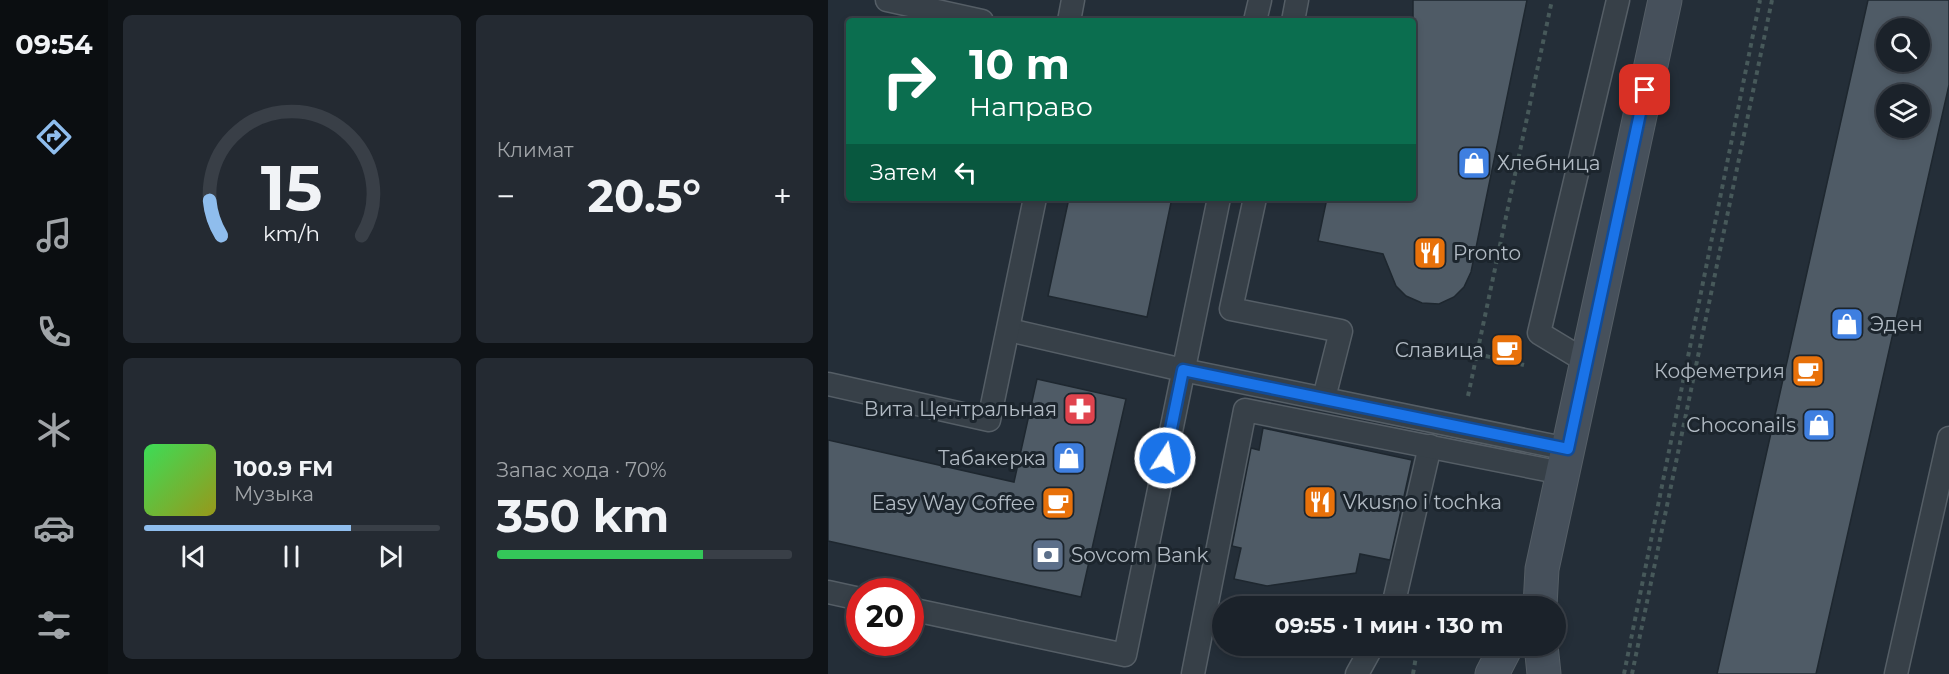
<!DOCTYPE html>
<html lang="ru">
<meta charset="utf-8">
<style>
body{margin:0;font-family:Montserrat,sans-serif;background:#242a32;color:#f1f3f6;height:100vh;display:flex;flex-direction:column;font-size:22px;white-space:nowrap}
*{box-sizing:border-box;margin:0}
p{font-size:20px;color:#a0a4a8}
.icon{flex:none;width:33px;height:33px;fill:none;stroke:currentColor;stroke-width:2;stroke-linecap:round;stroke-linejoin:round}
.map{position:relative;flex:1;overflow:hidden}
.drawer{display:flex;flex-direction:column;gap:15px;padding:15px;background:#0f1317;width:720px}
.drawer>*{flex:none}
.top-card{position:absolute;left:18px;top:18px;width:570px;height:183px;border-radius:6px;box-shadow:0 3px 9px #0003,0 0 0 2px #393f47;background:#0b6e4f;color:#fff;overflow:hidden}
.controls{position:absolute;left:1048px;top:18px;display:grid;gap:12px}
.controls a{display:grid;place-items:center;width:54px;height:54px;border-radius:50%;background:#1b222a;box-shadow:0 3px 9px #0003,0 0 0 2px #393f47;font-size:30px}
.speed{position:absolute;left:18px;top:578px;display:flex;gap:12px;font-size:30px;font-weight:700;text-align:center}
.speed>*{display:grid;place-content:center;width:78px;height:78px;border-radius:50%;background:#1b222a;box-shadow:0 3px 9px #0003,0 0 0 2px #393f47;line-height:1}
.speed .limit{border:9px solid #d22;background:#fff;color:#111}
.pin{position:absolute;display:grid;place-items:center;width:51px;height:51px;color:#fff;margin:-26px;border-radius:12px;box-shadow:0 3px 9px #0006}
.me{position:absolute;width:66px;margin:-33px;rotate:11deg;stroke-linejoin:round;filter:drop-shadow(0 0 4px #0008)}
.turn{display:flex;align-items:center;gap:21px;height:126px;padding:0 24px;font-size:27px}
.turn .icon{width:78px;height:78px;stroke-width:2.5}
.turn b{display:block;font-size:42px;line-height:51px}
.then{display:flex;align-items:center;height:57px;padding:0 24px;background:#0003;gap:12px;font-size:22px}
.big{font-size:45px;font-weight:700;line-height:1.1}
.drawer .card{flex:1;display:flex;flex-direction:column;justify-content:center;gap:9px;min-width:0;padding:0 21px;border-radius:9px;background:#242a32}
.drawer .dial{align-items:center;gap:0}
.dial svg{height:156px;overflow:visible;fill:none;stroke:#393f47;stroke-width:7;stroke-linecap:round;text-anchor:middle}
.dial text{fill:#f1f3f6;stroke:none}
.song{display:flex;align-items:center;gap:18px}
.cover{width:72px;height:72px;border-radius:9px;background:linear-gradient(135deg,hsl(130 70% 55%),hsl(60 70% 35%))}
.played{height:6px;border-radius:3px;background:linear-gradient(90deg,#8fbded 70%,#393f47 70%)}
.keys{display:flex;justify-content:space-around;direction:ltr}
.heat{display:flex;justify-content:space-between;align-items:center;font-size:33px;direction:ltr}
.charge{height:9px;border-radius:4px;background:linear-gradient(90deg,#34c759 70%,#393f47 0)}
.drawer .tiles{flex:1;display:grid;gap:15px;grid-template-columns:repeat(2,1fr)}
.trip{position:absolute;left:384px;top:596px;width:354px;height:60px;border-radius:30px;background:#1b222a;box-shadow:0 3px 9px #0003,0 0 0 2px #393f47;font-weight:700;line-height:60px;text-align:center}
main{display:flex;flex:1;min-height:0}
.dock{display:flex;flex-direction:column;width:108px;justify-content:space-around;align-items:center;background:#0b0e11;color:#a0a4a8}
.dock .icon{width:42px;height:42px}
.dock .on{color:#8fbded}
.dock b{font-size:27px;color:#f1f3f6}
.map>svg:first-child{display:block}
.building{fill:#4f5b66;stroke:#1e272f;stroke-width:1.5;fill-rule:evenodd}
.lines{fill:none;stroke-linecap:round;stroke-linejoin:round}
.lane-casing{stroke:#555e66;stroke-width:25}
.secondary-casing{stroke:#555e66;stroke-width:35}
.path{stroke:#47595a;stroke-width:4;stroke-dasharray:4.5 4.5;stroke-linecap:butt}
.lane{stroke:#374048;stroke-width:22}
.secondary{stroke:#46505b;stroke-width:33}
.route-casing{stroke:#114b97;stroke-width:15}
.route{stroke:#1a73e8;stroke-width:10}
.labels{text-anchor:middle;stroke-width:6;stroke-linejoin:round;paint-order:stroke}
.poi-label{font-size:20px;fill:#b2bbc4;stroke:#1c252d;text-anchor:end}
</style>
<main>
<nav class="dock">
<b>09:54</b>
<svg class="icon on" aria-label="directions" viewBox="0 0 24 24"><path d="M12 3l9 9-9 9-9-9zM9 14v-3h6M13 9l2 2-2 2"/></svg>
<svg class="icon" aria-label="music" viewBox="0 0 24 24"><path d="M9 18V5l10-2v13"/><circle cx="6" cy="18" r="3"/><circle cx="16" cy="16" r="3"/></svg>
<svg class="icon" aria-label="phone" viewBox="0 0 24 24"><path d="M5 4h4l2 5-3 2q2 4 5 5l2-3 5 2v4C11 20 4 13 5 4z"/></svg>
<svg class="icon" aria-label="climate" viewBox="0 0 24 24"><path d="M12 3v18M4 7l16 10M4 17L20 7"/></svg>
<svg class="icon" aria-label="car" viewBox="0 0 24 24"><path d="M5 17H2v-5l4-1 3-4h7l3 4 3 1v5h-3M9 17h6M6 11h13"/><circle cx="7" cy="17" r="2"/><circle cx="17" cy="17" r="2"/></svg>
<svg class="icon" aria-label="filters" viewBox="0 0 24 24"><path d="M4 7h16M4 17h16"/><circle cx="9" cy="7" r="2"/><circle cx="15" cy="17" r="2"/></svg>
</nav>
<section class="drawer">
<div class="tiles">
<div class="card dial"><svg viewBox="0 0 100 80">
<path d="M14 69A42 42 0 1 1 86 69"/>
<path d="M14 69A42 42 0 0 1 8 51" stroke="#8fbded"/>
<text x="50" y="56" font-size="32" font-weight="700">15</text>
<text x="50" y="72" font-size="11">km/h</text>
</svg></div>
<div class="card"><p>Климат</p>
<div class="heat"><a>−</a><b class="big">20.5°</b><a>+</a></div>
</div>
<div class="card">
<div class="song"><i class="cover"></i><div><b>100.9 FM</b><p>Музыка</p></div></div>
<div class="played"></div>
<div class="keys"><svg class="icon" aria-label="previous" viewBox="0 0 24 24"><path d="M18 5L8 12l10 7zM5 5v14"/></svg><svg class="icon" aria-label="pause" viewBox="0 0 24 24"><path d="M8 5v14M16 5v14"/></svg><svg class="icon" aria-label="next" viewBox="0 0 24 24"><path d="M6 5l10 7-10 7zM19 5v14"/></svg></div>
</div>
<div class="card"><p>Запас хода · 70%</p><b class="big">350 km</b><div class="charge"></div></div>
</div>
</section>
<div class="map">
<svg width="1121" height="674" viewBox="0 0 1121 674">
<rect width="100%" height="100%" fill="#242e38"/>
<g class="building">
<path d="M 585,0 L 699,0 L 643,272 L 636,287 L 626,297 L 611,304 L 594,303 L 578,296 L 568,286 L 555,254 L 490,241 L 499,198 L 585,198 Z"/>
<path d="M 1040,0 L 1121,0 L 1121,85 L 988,674 L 889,674 ZM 1059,28 L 1092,28 L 1092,62 L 1059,62 ZM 1059,94 L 1092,94 L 1092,128 L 1059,128 Z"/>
<path d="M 241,198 L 344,198 L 319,317 L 220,296 Z"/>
<path d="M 209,379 L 298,399 L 253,597 L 0,541 L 0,440 L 186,482 Z"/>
<path d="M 435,428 L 584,460 L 562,560 L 532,554 L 528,573 L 439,586 L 406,579 L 413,548 L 404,546 L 423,448 L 431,450 Z"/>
</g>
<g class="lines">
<g class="lane-casing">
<g id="lane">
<path d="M 59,0 L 154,21"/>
<path d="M 241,21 L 245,0"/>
<path d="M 427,21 L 432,0"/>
<path d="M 465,21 L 469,0"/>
<path d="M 427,198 L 403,309 L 513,331 L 496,398"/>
<path d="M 181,330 L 355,370 L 740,449"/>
<path d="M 759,362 L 711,333 L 790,0"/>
<path d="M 0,384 L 161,420 L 207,198"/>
<path d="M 0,592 L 32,599"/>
<path d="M 565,606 L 602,446"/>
<path d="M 82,609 L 297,655 L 391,198"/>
<path d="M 513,645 L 530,645"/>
<path d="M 365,674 L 417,410 L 734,473"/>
<path d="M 529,674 L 545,645"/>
<path d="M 1068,674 L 1121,438"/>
</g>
</g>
<g class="secondary-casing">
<g id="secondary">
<path d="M 712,606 L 714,569 L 837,0"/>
<path d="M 713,645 L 716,674"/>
<path d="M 664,674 L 679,645"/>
</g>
</g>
<g class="path">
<path d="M 649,354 L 696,365"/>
<path d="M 640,396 L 724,0"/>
<path d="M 585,674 L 590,645"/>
<path d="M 796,674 L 932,0"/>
<path d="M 804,674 L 944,0"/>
</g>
<use href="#lane" class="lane"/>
<use href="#secondary" class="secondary"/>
</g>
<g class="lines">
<g class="route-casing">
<path id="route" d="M 337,458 L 355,370 L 740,449 L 817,90"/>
</g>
<use href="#route" class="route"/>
</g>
<defs>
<g id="shop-square" transform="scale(1.725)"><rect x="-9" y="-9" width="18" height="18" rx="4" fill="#3f7fe0" stroke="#1c252d"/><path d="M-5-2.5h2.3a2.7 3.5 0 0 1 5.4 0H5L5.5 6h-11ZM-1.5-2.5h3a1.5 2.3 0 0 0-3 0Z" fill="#fff"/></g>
<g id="restaurant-square" transform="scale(1.725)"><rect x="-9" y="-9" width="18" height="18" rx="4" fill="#e8710a" stroke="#1c252d"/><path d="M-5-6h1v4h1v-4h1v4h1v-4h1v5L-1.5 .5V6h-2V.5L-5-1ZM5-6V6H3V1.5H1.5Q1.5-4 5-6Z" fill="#fff"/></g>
<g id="cafe-square" transform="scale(1.725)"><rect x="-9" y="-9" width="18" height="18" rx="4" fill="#e8710a" stroke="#1c252d"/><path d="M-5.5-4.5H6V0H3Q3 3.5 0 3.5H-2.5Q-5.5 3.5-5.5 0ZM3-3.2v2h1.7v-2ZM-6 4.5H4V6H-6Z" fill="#fff"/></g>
<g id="pharmacy-square" transform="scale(1.725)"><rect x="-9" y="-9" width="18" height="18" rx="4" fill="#e0444e" stroke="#1c252d"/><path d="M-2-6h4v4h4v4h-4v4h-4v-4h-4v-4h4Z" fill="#fff"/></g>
<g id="bank-square" transform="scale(1.725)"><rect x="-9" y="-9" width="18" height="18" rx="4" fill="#5c6f8a" stroke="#1c252d"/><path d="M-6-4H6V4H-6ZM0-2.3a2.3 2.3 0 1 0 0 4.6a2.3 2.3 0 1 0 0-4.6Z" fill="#fff"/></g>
</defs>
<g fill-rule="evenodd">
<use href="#shop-square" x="646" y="163"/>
<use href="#restaurant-square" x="602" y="253"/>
<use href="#shop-square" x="1019" y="324"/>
<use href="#cafe-square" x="679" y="350"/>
<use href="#cafe-square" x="980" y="371"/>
<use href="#pharmacy-square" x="252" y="409"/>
<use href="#shop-square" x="991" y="425"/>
<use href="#shop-square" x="241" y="458"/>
<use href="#restaurant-square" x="492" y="502"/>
<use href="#cafe-square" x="230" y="503"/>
<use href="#bank-square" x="220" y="555"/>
</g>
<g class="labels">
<g class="poi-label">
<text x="669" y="170" text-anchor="start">Хлебница</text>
<text x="625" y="260" text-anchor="start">Pronto</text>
<text x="1042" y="331" text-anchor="start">Эден</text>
<text x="656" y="357">Славица</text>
<text x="957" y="378">Кофеметрия</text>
<text x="229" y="416">Вита Центральная</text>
<text x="968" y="432">Choconails</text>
<text x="218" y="465">Табакерка</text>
<text x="515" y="509" text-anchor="start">Vkusno i tochka</text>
<text x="207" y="510">Easy Way Coffee</text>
<text x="243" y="562" text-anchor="start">Sovcom Bank</text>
</g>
</g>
</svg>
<div class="controls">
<a><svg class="icon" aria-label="search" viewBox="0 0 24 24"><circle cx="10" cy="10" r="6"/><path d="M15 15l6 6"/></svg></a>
<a><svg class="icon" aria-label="layers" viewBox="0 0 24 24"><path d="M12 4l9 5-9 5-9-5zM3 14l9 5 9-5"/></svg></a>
</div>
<div class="speed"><div class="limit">20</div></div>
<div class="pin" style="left:817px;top:90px;background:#d93025"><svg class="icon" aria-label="arrive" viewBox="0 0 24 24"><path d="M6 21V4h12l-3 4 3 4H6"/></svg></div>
<svg class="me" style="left:337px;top:458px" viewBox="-20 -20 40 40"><circle r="17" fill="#1a73e8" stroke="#fff" stroke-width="3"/><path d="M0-11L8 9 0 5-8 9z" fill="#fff"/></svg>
<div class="trip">09:55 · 1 мин · 130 m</div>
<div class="top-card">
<div class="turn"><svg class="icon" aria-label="right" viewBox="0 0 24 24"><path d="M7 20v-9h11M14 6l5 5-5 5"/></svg><div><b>10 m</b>Направо</div></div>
<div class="then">Затем<svg class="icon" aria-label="left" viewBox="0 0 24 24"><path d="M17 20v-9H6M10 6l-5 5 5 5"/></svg></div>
</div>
</div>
</main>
